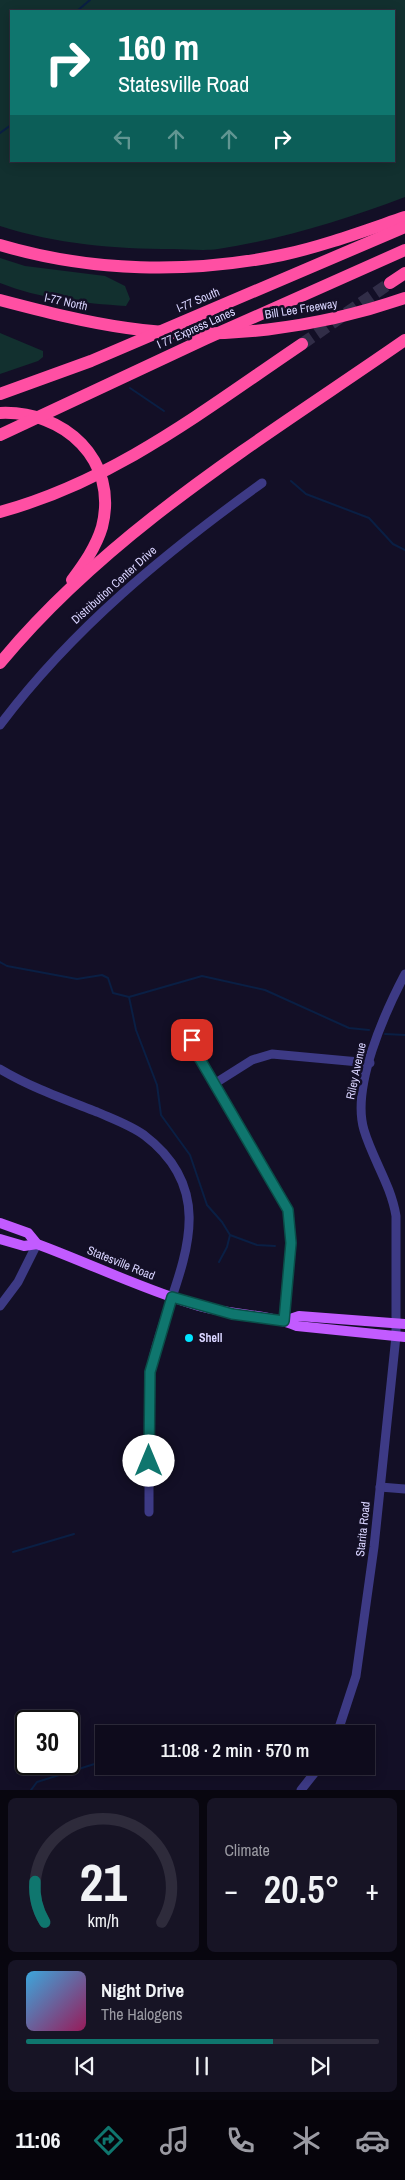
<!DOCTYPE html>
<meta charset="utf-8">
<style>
body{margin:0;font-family:"Archivo Narrow",sans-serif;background:#171425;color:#f1f3f6;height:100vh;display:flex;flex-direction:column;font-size:19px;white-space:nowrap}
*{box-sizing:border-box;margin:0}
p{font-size:16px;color:#9b9ba3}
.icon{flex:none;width:28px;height:28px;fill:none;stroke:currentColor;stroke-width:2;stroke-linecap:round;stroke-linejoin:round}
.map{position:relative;height:1790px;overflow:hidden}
.side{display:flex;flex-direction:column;gap:8px;padding:8px;background:#08060f;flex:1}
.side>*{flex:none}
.top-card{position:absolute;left:10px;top:10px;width:385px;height:152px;border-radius:0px;box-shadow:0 2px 12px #0003,0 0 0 1px #2e2b3b;background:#0f766e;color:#fff;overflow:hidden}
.speed{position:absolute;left:15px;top:1710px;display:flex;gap:10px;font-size:25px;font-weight:700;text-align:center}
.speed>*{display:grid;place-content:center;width:65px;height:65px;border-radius:50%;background:#0e0b1c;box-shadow:0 2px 12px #0003,0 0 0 1px #2e2b3b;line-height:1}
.speed .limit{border:2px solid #111;border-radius:8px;background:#fff;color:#111}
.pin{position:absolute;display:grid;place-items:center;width:42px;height:42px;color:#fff;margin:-21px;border-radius:10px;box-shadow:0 2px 8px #0006}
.me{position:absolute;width:55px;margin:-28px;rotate:0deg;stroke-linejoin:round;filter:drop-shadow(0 0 4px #0008)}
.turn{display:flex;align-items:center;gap:18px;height:105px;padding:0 25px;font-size:22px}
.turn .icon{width:65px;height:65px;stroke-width:2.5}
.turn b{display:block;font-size:35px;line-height:42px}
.lanes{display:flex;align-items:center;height:48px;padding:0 25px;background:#0003;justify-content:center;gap:25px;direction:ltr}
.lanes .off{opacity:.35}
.big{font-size:38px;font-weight:600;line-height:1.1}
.side .tile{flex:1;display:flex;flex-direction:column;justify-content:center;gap:8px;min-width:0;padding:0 18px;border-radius:8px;background:#171425}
.side .dial{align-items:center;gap:0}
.dial svg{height:130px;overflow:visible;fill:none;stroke:#2e2b3b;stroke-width:7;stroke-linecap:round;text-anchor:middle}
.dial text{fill:#f1f3f6;stroke:none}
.song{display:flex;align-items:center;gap:15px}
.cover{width:60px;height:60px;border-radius:8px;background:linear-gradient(135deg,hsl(200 70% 55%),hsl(330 70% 35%))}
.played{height:5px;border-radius:2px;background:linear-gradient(90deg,#0f766e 70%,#2e2b3b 70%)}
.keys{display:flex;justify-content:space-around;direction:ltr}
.heat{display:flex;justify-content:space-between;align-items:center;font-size:28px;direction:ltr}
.side .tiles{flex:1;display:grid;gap:8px;grid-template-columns:1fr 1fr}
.tile:last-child{grid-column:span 2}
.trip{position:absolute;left:95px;top:1725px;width:280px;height:50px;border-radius:0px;background:#0e0b1c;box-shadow:0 2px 12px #0003,0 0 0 1px #2e2b3b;font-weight:600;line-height:50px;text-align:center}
.tab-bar{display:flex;height:80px;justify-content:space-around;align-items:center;background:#06040b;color:#9b9ba3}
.tab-bar .icon{width:35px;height:35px}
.tab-bar .selected{color:#0f766e}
.tab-bar b{font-size:22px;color:#f1f3f6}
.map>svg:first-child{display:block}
.green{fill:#12302f;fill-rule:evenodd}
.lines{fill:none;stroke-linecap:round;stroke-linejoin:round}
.stream{stroke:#0a1f44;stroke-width:2}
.highway-tunnel{stroke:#312d47;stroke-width:12;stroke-dasharray:12 6;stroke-linecap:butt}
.minor{stroke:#3d3a85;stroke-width:9}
.major{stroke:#c25bff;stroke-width:10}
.highway{stroke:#ff4fa3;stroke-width:12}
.route-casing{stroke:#0a4d48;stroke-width:12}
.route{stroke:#0f766e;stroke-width:9}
.poi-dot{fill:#00e5ff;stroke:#130f26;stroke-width:2}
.labels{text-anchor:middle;stroke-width:5;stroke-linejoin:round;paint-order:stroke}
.street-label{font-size:12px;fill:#d9d4ff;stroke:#130f26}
.poi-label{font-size:12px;font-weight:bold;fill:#d9d4ff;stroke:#130f26;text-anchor:start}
</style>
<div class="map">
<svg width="405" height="1790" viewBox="0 0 405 1790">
<rect width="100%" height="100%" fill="#130f26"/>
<g class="green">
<path d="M 0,0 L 405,0 L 405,197 C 344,220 283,239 218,249 C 204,251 187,249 173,249 C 114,249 56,244 0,226 ZM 11,11 L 394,11 L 394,161 L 11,161 Z"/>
<path d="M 0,258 L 25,266 L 105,276 L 125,286 L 130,299 L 126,306 C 83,303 40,299 0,283 Z"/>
<path d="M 0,333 L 43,351 L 43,357 L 38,361 L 0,374 Z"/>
</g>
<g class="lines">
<g class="stream">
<path d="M 77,11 L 90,0"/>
<path d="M 0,133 L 11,125"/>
<path d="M 130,388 L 164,411"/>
<path d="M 291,481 L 306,494 L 369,518 L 393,544 L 405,550"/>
<path d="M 0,962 L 7,966 L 77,979 L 102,975 L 108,978 L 113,993 L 129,997 L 202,976 L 265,990 L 349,1028 L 369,1030"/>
<path d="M 129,997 L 136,1030 L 157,1085 L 161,1115 L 190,1155 L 207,1205 L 222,1222 L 230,1235 L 257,1245 L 275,1246"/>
<path d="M 385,1034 L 405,1035"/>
<path d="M 219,1262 L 227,1247 L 230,1235"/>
<path d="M 13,1552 L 74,1534"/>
<path d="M 153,1766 L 170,1766"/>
<path d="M 31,1790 L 37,1782 L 104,1761"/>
</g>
<path class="highway-tunnel" d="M 302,344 L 390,283"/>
<g class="minor">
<path d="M 0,725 C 73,628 165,553 262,483"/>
<path d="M 193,1040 L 197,1054 L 288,1210 L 291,1243 L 284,1321"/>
<path d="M 0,1069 C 30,1087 64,1099 97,1112 C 113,1119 130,1125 144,1135 C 234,1203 164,1290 150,1372 C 148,1388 149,1405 149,1421 C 149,1452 149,1482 149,1512"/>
<path d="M 214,1084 L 252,1060 L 272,1054 L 370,1063"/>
<path d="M 0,1306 L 18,1282 L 37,1244"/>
<path d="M 380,1487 L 405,1489"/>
<path d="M 337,1734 L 356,1676 L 374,1547 L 396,1336 L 396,1216 C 391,1185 373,1160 364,1130 C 351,1087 385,1012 405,974"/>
<path d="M 301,1790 L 320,1766"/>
</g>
<g class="major">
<path d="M 0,1223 L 28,1233 L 37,1244 C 91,1264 144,1290 199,1306 C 231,1315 267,1314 297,1326 L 405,1337"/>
<path d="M 0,1239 L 24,1246 L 37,1244"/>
<path d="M 284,1321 L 299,1316 L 405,1324"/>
</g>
<g class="highway">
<path d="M 0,245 C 91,272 189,274 282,255 C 324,246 364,231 405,217"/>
<path d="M 390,283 L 405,273"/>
<path d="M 0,300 C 42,311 84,322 127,328 C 219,342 318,328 405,298"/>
<path d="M 0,394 L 91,361 L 405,227"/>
<path d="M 0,413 C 64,410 119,460 102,527 C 96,547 84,564 72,580"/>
<path d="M 0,435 L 205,339 L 405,250"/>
<path d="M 0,512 C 116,480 204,410 302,344"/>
<path d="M 0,663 C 111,529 264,438 405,340"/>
</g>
</g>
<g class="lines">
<g class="route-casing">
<path id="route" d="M 149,1461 L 150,1372 L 172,1297 L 232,1314 L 284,1321 L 291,1243 L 288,1210 L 197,1054 L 192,1040"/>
</g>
<use href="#route" class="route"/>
</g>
<circle class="poi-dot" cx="189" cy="1338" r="5"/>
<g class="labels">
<g class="street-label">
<text transform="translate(198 300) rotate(-23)" y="4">I-77 South</text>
<text transform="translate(66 302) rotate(12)" y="4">I-77 North</text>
<text transform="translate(301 309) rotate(-9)" y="4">Bill Lee Freeway</text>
<text transform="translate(196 328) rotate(-24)" y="4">I 77 Express Lanes</text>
<text transform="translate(114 585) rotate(-42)" y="4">Distribution Center Drive</text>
<text transform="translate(356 1071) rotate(-78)" y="4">Riley Avenue</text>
<text transform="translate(121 1263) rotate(22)" y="4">Statesville Road</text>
<text transform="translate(363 1529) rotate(-84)" y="4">Starita Road</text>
</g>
<g class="poi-label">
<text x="199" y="1342">Shell</text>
</g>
</g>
</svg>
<div class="speed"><div class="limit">30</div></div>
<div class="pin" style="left:192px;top:1040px;background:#d93025"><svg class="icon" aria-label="arrive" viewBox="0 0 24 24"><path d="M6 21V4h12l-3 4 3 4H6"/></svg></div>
<svg class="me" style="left:149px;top:1461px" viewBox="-20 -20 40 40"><circle r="19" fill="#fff"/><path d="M0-13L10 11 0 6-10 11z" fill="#0f766e"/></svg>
<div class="trip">11:08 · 2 min · 570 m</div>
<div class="top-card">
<div class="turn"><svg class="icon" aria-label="right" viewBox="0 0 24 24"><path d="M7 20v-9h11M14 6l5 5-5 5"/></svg><div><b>160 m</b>Statesville Road</div></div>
<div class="lanes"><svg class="icon off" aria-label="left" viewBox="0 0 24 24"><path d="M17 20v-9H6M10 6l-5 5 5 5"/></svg><svg class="icon off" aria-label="ahead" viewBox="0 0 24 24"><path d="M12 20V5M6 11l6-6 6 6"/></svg><svg class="icon off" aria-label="ahead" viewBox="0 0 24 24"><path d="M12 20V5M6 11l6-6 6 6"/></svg><svg class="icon" aria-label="right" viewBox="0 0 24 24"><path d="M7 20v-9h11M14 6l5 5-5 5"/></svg></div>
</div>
</div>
<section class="side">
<div class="tiles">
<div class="tile dial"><svg viewBox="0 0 100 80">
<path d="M14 69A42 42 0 1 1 86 69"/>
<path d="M14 69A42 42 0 0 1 8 44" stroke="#0f766e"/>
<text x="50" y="56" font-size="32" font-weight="700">21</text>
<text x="50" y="72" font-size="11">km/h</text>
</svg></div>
<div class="tile"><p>Climate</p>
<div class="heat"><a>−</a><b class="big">20.5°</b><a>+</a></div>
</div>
<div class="tile">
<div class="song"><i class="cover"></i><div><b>Night Drive</b><p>The Halogens</p></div></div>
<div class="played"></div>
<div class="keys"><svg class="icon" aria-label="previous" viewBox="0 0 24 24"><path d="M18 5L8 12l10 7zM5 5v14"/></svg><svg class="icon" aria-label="pause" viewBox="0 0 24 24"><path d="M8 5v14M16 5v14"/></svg><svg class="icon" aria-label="next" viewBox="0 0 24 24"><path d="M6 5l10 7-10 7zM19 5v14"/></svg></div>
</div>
</div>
</section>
<nav class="tab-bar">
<b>11:06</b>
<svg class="icon selected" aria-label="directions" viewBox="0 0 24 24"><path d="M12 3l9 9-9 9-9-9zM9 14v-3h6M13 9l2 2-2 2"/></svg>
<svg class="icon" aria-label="music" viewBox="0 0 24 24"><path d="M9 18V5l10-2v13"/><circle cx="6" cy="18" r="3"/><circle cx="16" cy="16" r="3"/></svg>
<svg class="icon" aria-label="phone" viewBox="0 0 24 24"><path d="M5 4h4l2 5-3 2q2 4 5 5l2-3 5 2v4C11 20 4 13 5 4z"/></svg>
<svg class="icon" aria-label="climate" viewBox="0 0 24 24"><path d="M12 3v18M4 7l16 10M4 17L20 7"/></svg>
<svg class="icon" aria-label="car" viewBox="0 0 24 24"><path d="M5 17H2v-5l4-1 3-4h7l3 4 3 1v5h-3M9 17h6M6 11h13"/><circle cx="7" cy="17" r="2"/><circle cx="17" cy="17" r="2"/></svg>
</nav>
